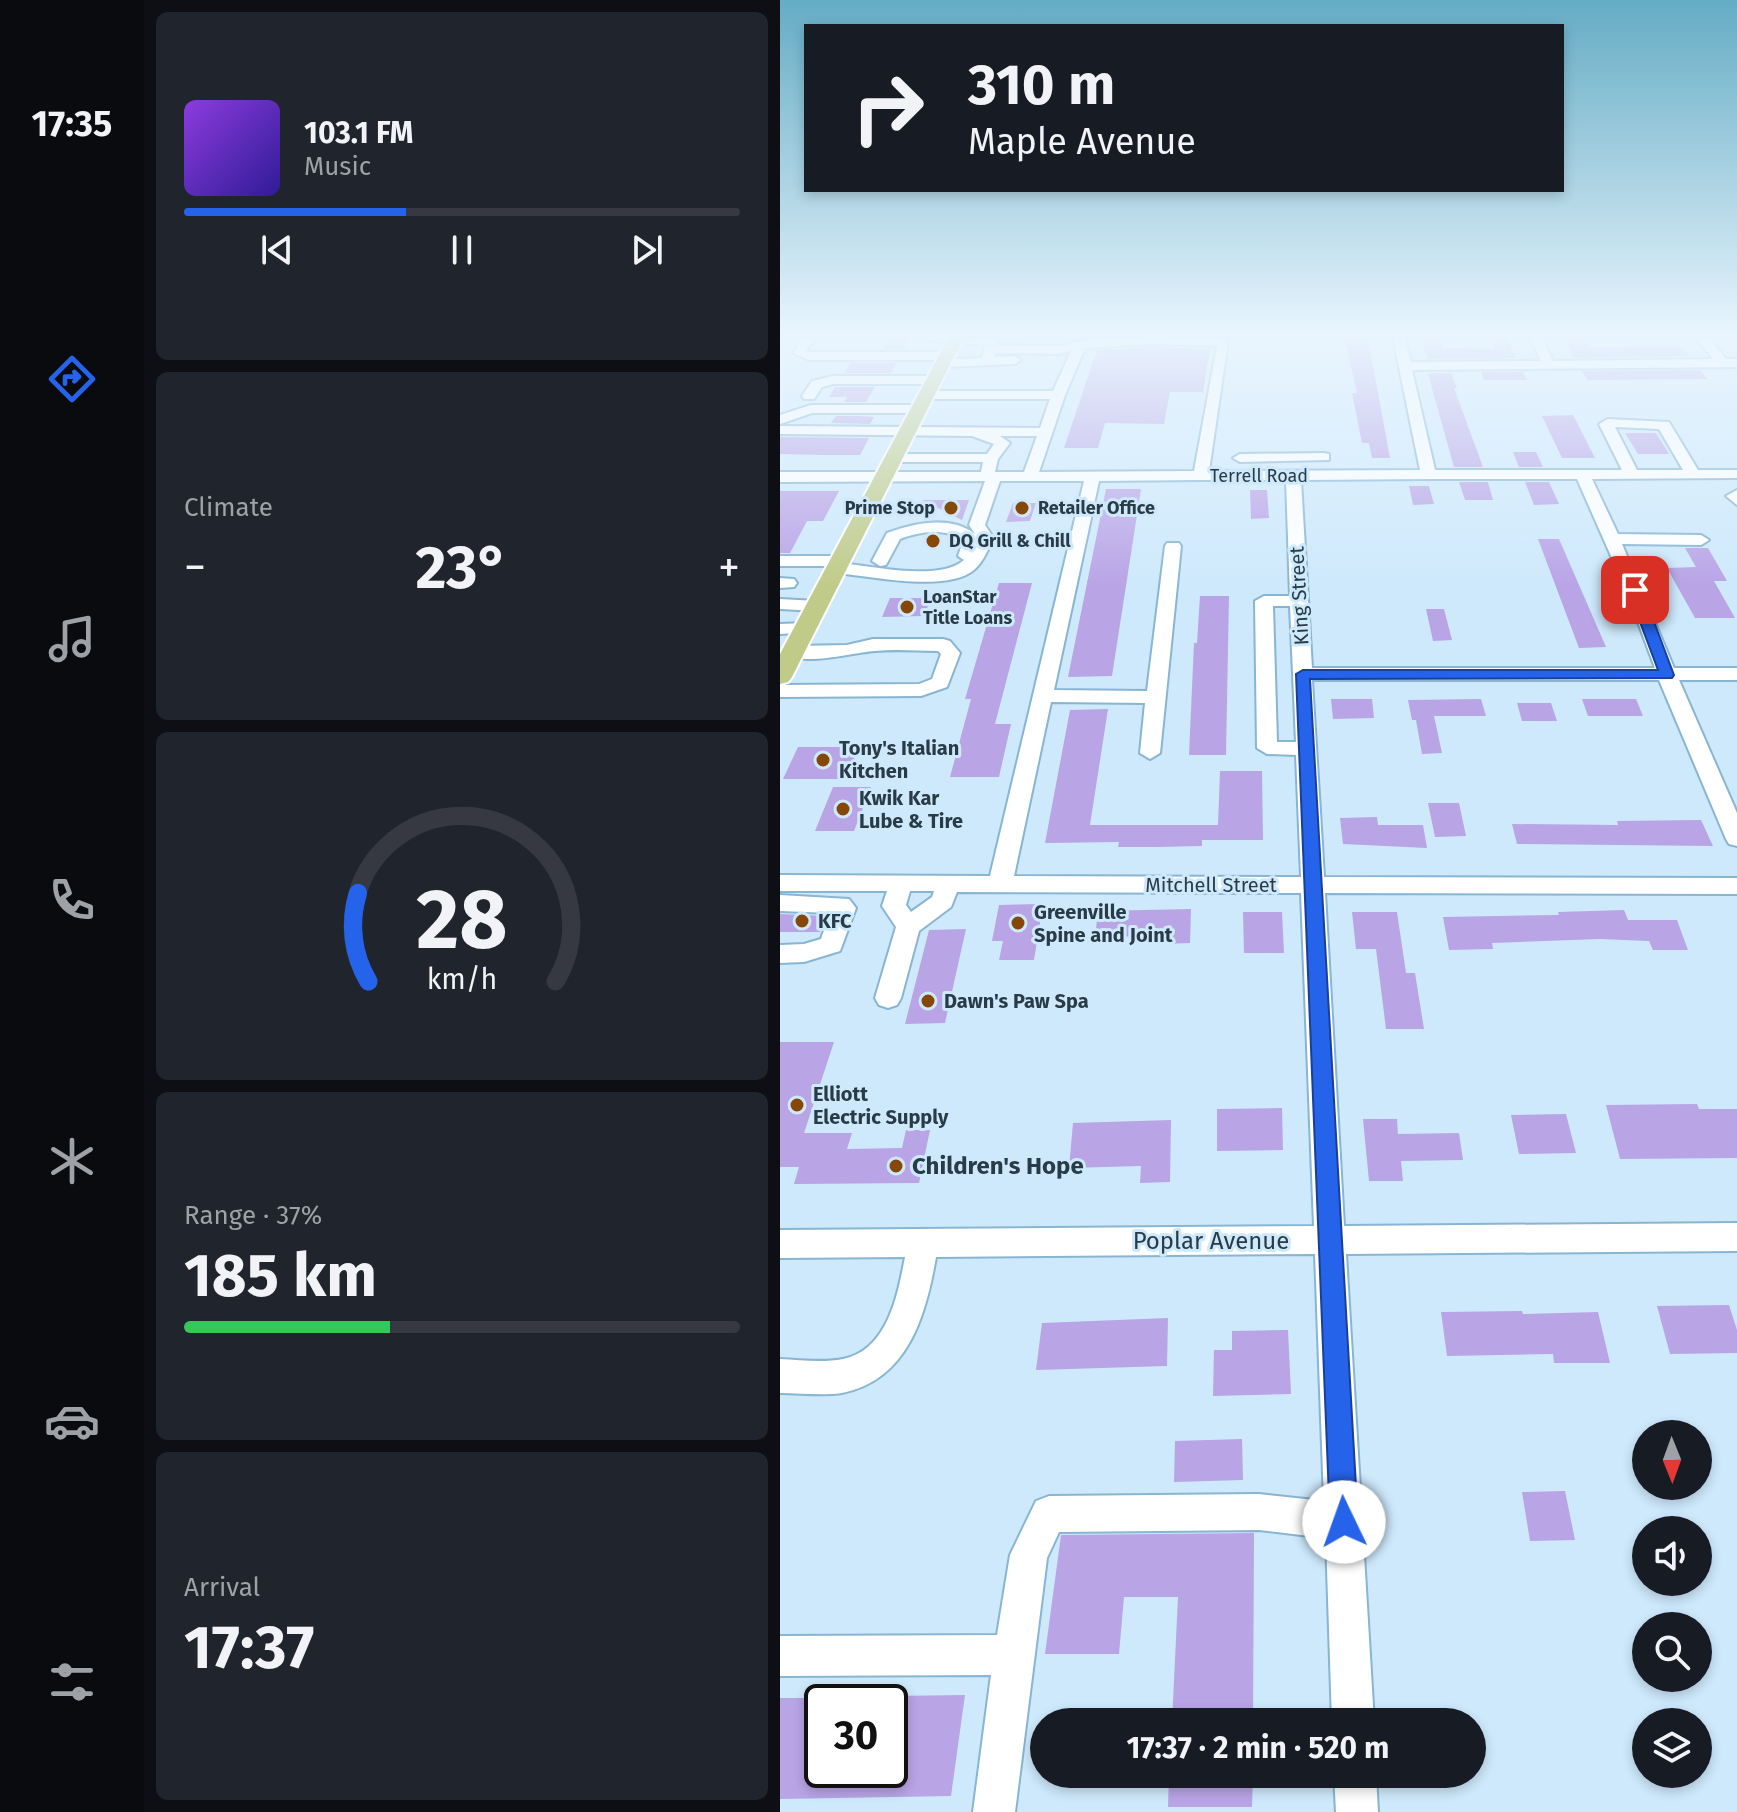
<!DOCTYPE html>
<meta charset="utf-8">
<style>
body{margin:0;font-family:"Fira Sans",sans-serif;background:#20242c;color:#f1f3f6;height:100vh;display:flex;flex-direction:column;font-size:30px;white-space:nowrap}
*{box-sizing:border-box;margin:0}
p{font-size:26px;color:#9ea1a6}
.icon{flex:none;width:44px;height:44px;fill:none;stroke:currentColor;stroke-width:2;stroke-linecap:round;stroke-linejoin:round}
.map{position:relative;flex:1;overflow:hidden}
.panel{display:flex;flex-direction:column;gap:12px;padding:12px;background:#0d0f14;width:636px}
.panel>*{flex:none}
.guide{position:absolute;left:24px;top:24px;width:760px;height:168px;border-radius:0px;box-shadow:0 4px 12px #0003;background:#171b24;color:#f1f3f6;overflow:hidden}
.needle{width:52px;rotate:179deg}
.buttons{position:absolute;left:852px;top:1420px;display:grid;gap:16px}
.buttons a{display:grid;place-items:center;width:80px;height:80px;border-radius:50%;background:#171b24;box-shadow:0 4px 12px #0003;font-size:40px}
.speed{position:absolute;left:24px;top:1684px;display:flex;gap:16px;font-size:40px;font-weight:700;text-align:center}
.speed>*{display:grid;place-content:center;width:104px;height:104px;border-radius:50%;background:#171b24;box-shadow:0 4px 12px #0003;line-height:1}
.speed .limit{border:4px solid #111;border-radius:12px;background:#fff;color:#111}
.pin{position:absolute;display:grid;place-items:center;width:68px;height:68px;color:#fff;margin:-34px;border-radius:16px;box-shadow:0 4px 12px #0006}
.me{position:absolute;width:88px;margin:-44px;rotate:357deg;stroke-linejoin:round;filter:drop-shadow(0 0 6px #0008)}
.turn{display:flex;align-items:center;gap:28px;height:168px;padding:0 32px;font-size:36px}
.turn .icon{width:104px;height:104px;stroke-width:2.5}
.turn b{display:block;font-size:56px;line-height:68px}
.big{font-size:60px;font-weight:700;line-height:1.1}
.panel .widget{flex:1;display:flex;flex-direction:column;justify-content:center;gap:12px;min-width:0;padding:0 28px;border-radius:12px;background:#20242c}
.panel .dial{align-items:center;gap:0}
.dial svg{height:208px;overflow:visible;fill:none;stroke:#363941;stroke-width:7;stroke-linecap:round;text-anchor:middle}
.dial text{fill:#f1f3f6;stroke:none}
.song{display:flex;align-items:center;gap:24px}
.cover{width:96px;height:96px;border-radius:12px;background:linear-gradient(135deg,hsl(270 70% 55%),hsl(250 70% 35%))}
.played{height:8px;border-radius:4px;background:linear-gradient(90deg,#2563eb 40%,#363941 40%)}
.keys{display:flex;justify-content:space-around;direction:ltr}
.heat{display:flex;justify-content:space-between;align-items:center;font-size:44px;direction:ltr}
.charge{height:12px;border-radius:6px;background:linear-gradient(90deg,#34c759 37%,#363941 0)}
.trip{position:absolute;left:250px;top:1708px;width:456px;height:80px;border-radius:40px;background:#171b24;box-shadow:0 4px 12px #0003;font-weight:700;line-height:80px;text-align:center}
main{display:flex;flex:1;min-height:0}
.dock{display:flex;flex-direction:column;width:144px;justify-content:space-around;align-items:center;background:#090b0e;color:#9ea1a6}
.dock .icon{width:56px;height:56px}
.dock .current{color:#2563eb}
.dock b{font-size:36px;color:#f1f3f6}
.map>svg:first-child{display:block}
.building{fill:#b9a4e6}
.lines{fill:none;stroke-linecap:round;stroke-linejoin:round}
.minor-casing{stroke:#88b5d2;stroke-width:4}
.major-casing{stroke:#fff;stroke-width:4}
.minor{fill:#fff;fill-rule:evenodd}
.major{fill:#c0cb89;fill-rule:evenodd}
.route{fill:#2563eb;stroke:#184099;stroke-width:2}
.poi-dot{fill:#864808;stroke:#cee9fc;stroke-width:3}
.labels{text-anchor:middle;stroke-width:6;stroke-linejoin:round;paint-order:stroke}
.far-street-label{font-size:18px;fill:#283b47;stroke:#cee9fc}
.far-poi-label{font-size:18px;font-weight:bold;fill:#283b47;stroke:#cee9fc;text-anchor:start}
.street-label{font-size:20px;fill:#283b47;stroke:#cee9fc}
.poi-label{font-size:20px;font-weight:bold;fill:#283b47;stroke:#cee9fc;text-anchor:start}
.near-poi-label{font-size:24px;font-weight:bold;fill:#283b47;stroke:#cee9fc;text-anchor:start}
.near-street-label{font-size:24px;fill:#283b47;stroke:#cee9fc}
</style>
<main>
<nav class="dock">
<b>17:35</b>
<svg class="icon current" aria-label="directions" viewBox="0 0 24 24"><path d="M12 3l9 9-9 9-9-9zM9 14v-3h6M13 9l2 2-2 2"/></svg>
<svg class="icon" aria-label="music" viewBox="0 0 24 24"><path d="M9 18V5l10-2v13"/><circle cx="6" cy="18" r="3"/><circle cx="16" cy="16" r="3"/></svg>
<svg class="icon" aria-label="phone" viewBox="0 0 24 24"><path d="M5 4h4l2 5-3 2q2 4 5 5l2-3 5 2v4C11 20 4 13 5 4z"/></svg>
<svg class="icon" aria-label="climate" viewBox="0 0 24 24"><path d="M12 3v18M4 7l16 10M4 17L20 7"/></svg>
<svg class="icon" aria-label="car" viewBox="0 0 24 24"><path d="M5 17H2v-5l4-1 3-4h7l3 4 3 1v5h-3M9 17h6M6 11h13"/><circle cx="7" cy="17" r="2"/><circle cx="17" cy="17" r="2"/></svg>
<svg class="icon" aria-label="filters" viewBox="0 0 24 24"><path d="M4 7h16M4 17h16"/><circle cx="9" cy="7" r="2"/><circle cx="15" cy="17" r="2"/></svg>
</nav>
<section class="panel">
<div class="widget">
<div class="song"><i class="cover"></i><div><b>103.1 FM</b><p>Music</p></div></div>
<div class="played"></div>
<div class="keys"><svg class="icon" aria-label="previous" viewBox="0 0 24 24"><path d="M18 5L8 12l10 7zM5 5v14"/></svg><svg class="icon" aria-label="pause" viewBox="0 0 24 24"><path d="M8 5v14M16 5v14"/></svg><svg class="icon" aria-label="next" viewBox="0 0 24 24"><path d="M6 5l10 7-10 7zM19 5v14"/></svg></div>
</div>
<div class="widget"><p>Climate</p>
<div class="heat"><a>−</a><b class="big">23°</b><a>+</a></div>
</div>
<div class="widget dial"><svg viewBox="0 0 100 80">
<path d="M14 69A42 42 0 1 1 86 69"/>
<path d="M14 69A42 42 0 0 1 10 35" stroke="#2563eb"/>
<text x="50" y="56" font-size="32" font-weight="700">28</text>
<text x="50" y="72" font-size="11">km/h</text>
</svg></div>
<div class="widget"><p>Range · 37%</p><b class="big">185 km</b><div class="charge"></div></div>
<div class="widget"><p>Arrival</p><b class="big">17:37</b></div>
</section>
<div class="map">
<svg width="957" height="1812" viewBox="0 0 957 1812">
<rect width="100%" height="100%" fill="#cee9fc"/>
<g class="building">
<path d="M 113,333 L 133,333 L 124,349 L 104,349 Z"/>
<path d="M 570,333 L 587,333 L 610,458 L 592,458 L 589,443 L 582,443 L 572,393 L 577,393 L 564,336 L 570,336 Z"/>
<path d="M 639,333 L 658,333 L 663,348 L 714,349 L 707,333 L 725,333 L 736,358 L 648,359 Z"/>
<path d="M 781,333 L 800,333 L 808,347 L 901,346 L 909,356 L 794,358 Z"/>
<path d="M 372,347 L 430,349 L 423,392 L 390,392 L 384,424 L 325,423 L 318,448 L 284,448 L 317,350 Z"/>
<path d="M 71,363 L 116,363 L 111,373 L 64,373 Z"/>
<path d="M 920,370 L 927,379 L 807,380 L 802,371 Z"/>
<path d="M 701,372 L 743,372 L 747,380 L 704,380 Z"/>
<path d="M 652,373 L 671,373 L 677,388 L 674,388 L 703,467 L 674,467 L 648,374 Z"/>
<path d="M 55,387 L 95,387 L 86,402 L 64,402 L 67,397 L 49,397 Z"/>
<path d="M 793,415 L 815,458 L 782,458 L 762,416 Z"/>
<path d="M 56,416 L 78,416 L 94,417 L 90,424 L 51,423 Z"/>
<path d="M 845,433 L 876,433 L 889,454 L 858,454 Z"/>
<path d="M 0,437 L 89,438 L 80,455 L 42,455 L 0,454 Z"/>
<path d="M 733,452 L 756,452 L 763,467 L 739,467 Z"/>
<path d="M 679,482 L 708,482 L 713,500 L 685,500 Z"/>
<path d="M 745,482 L 769,482 L 779,504 L 754,505 Z"/>
<path d="M 629,486 L 649,486 L 654,504 L 633,505 Z"/>
<path d="M 326,489 L 361,489 L 332,676 L 288,677 Z"/>
<path d="M 470,490 L 487,490 L 489,518 L 471,519 Z"/>
<path d="M 0,491 L 59,491 L 43,521 L 27,521 L 10,553 L 0,553 Z"/>
<path d="M 142,500 L 189,500 L 182,520 Z"/>
<path d="M 233,503 L 256,503 L 250,521 L 226,522 Z"/>
<path d="M 758,539 L 779,539 L 826,647 L 799,648 Z"/>
<path d="M 905,548 L 928,548 L 947,581 L 934,581 L 955,618 L 915,618 L 887,568 L 916,567 Z"/>
<path d="M 219,583 L 252,583 L 215,724 L 231,724 L 219,777 L 170,777 L 191,699 L 185,699 Z"/>
<path d="M 420,596 L 449,596 L 446,755 L 409,755 L 414,643 L 417,643 Z"/>
<path d="M 110,598 L 151,598 L 144,616 L 102,617 Z"/>
<path d="M 646,609 L 664,609 L 672,640 L 653,641 Z"/>
<path d="M 551,699 L 592,699 L 594,718 L 553,719 Z"/>
<path d="M 701,699 L 706,716 L 654,716 L 662,753 L 642,754 L 636,720 L 632,720 L 628,700 Z"/>
<path d="M 802,699 L 856,699 L 863,716 L 808,716 Z"/>
<path d="M 737,703 L 771,703 L 777,721 L 742,721 Z"/>
<path d="M 328,709 L 310,825 L 438,825 L 440,771 L 482,771 L 483,840 L 422,840 L 422,846 L 376,847 L 338,847 L 339,842 L 265,843 L 290,710 Z"/>
<path d="M 18,747 L 79,747 L 66,779 L 3,779 Z"/>
<path d="M 53,787 L 91,787 L 74,831 L 35,831 Z"/>
<path d="M 648,803 L 679,803 L 686,836 L 655,837 Z"/>
<path d="M 597,817 L 598,825 L 643,825 L 647,848 L 563,844 L 560,818 Z"/>
<path d="M 921,820 L 933,846 L 737,844 L 732,824 L 838,825 L 837,821 Z"/>
<path d="M 263,904 L 254,960 L 219,960 L 223,941 L 212,941 L 219,905 Z"/>
<path d="M 411,909 L 410,943 L 383,944 L 384,936 L 315,937 L 318,911 Z"/>
<path d="M 844,910 L 848,920 L 897,920 L 908,950 L 873,950 L 869,941 L 819,939 L 712,943 L 713,949 L 669,950 L 663,917 L 779,915 L 778,912 Z"/>
<path d="M 463,912 L 502,912 L 504,953 L 464,953 Z"/>
<path d="M 572,912 L 617,912 L 626,973 L 635,973 L 644,1029 L 606,1029 L 596,949 L 576,949 Z"/>
<path d="M 0,914 L 46,916 L 40,932 L 0,932 Z"/>
<path d="M 186,929 L 165,1023 L 125,1024 L 149,930 Z"/>
<path d="M 0,1042 L 54,1042 L 24,1133 L 72,1133 L 67,1149 L 122,1148 L 126,1130 L 150,1130 L 139,1183 L 14,1184 L 19,1167 L 0,1167 Z"/>
<path d="M 917,1104 L 919,1109 L 957,1109 L 957,1158 L 840,1159 L 826,1105 Z"/>
<path d="M 502,1108 L 503,1150 L 437,1151 L 437,1109 Z"/>
<path d="M 786,1114 L 796,1153 L 739,1154 L 731,1115 Z"/>
<path d="M 583,1119 L 617,1119 L 618,1134 L 679,1133 L 683,1160 L 621,1161 L 623,1181 L 589,1181 Z"/>
<path d="M 391,1120 L 390,1182 L 360,1183 L 361,1166 L 289,1168 L 293,1123 Z"/>
<path d="M 949,1305 L 957,1330 L 957,1353 L 890,1354 L 877,1306 Z"/>
<path d="M 742,1311 L 743,1314 L 818,1312 L 830,1363 L 774,1363 L 773,1354 L 667,1356 L 661,1312 Z"/>
<path d="M 388,1318 L 387,1366 L 256,1370 L 262,1323 Z"/>
<path d="M 508,1330 L 511,1394 L 433,1396 L 434,1350 L 452,1350 L 452,1331 Z"/>
<path d="M 462,1439 L 463,1480 L 394,1482 L 395,1441 Z"/>
<path d="M 785,1491 L 795,1540 L 750,1541 L 742,1492 Z"/>
<path d="M 474,1533 L 473,1722 L 392,1722 L 398,1597 L 344,1597 L 339,1654 L 265,1654 L 281,1535 Z"/>
<path d="M 185,1695 L 171,1796 L 0,1799 L 0,1698 L 42,1698 L 42,1770 L 110,1770 L 110,1696 Z"/>
<path d="M 389,1774 L 473,1774 L 472,1807 L 388,1807 Z"/>
</g>
<g class="lines">
<g class="minor-casing">
<g id="minor">
<path d="M 27,333 L 39,333 L 26,351 L 30,352 L 167,352 L 173,356 L 170,359 L 202,358 L 205,345 L 149,340 L 145,339 L 145,333 L 182,333 L 183,338 L 216,339 L 217,345 L 279,346 L 310,339 L 372,336 L 430,337 L 448,341 L 429,471 L 640,470 L 612,333 L 624,333 L 631,362 L 761,361 L 748,333 L 760,333 L 773,361 L 933,359 L 912,333 L 925,333 L 946,359 L 957,359 L 957,367 L 632,370 L 655,470 L 842,470 L 819,424 L 828,419 L 889,422 L 918,470 L 957,470 L 957,478 L 812,479 L 838,534 L 921,535 L 929,540 L 921,545 L 842,544 L 894,668 L 957,668 L 957,680 L 899,680 L 957,813 L 957,846 L 949,844 L 946,839 L 879,680 L 532,680 L 544,877 L 957,878 L 957,894 L 545,893 L 564,1226 L 957,1223 L 957,1251 L 566,1254 L 594,1722 L 552,1722 L 546,1538 L 479,1530 L 279,1532 L 267,1558 L 235,1812 L 193,1812 L 211,1675 L 0,1676 L 0,1636 L 217,1635 L 230,1555 L 256,1501 L 269,1496 L 479,1494 L 544,1501 L 535,1254 L 156,1257 C 146,1315 128,1380 62,1393 C 42,1396 20,1393 0,1393 L 0,1359 C 20,1360 43,1363 63,1359 C 108,1350 118,1294 125,1257 L 0,1258 L 0,1230 L 534,1226 L 521,893 L 177,892 L 171,907 L 139,931 L 121,998 L 117,1005 L 108,1008 L 99,1005 L 95,998 L 116,927 L 102,906 L 107,891 L 0,891 L 0,875 L 210,876 L 304,481 L 220,481 L 205,525 L 213,537 C 209,548 204,561 194,570 C 166,593 90,576 56,573 L 50,572 L 49,566 L 0,566 L 0,556 L 61,556 L 67,557 L 68,564 C 98,567 160,581 184,560 L 178,556 L 183,541 C 166,527 139,532 120,539 L 106,565 L 100,566 L 92,561 L 107,533 C 134,523 171,515 195,534 L 189,525 L 205,481 L 0,482 L 0,472 L 201,472 L 203,462 L 114,462 L 107,458 L 114,454 L 207,454 L 214,444 L 192,436 L 0,434 L 0,426 L 260,428 L 270,399 L 147,399 L 140,395 L 147,391 L 273,391 L 291,351 L 279,354 L 215,353 L 214,357 L 235,356 L 241,360 L 235,364 L 164,367 L 158,363 L 162,360 L 29,360 L 13,353 ZM 372,344 L 437,346 L 414,471 L 259,472 L 285,395 L 305,348 ZM 835,427 L 879,429 L 903,470 L 857,470 ZM 220,436 L 257,436 L 244,472 L 215,472 L 218,459 L 230,443 ZM 653,479 L 797,479 L 846,590 L 875,668 L 532,668 L 521,480 ZM 422,480 L 506,480 L 510,596 L 484,596 L 475,601 L 477,748 L 487,754 L 516,755 L 521,877 L 234,876 L 271,702 L 365,703 L 360,753 L 370,759 L 380,753 L 401,546 L 399,543 L 387,543 L 385,546 L 367,691 L 274,690 L 319,481 ZM 493,606 L 510,606 L 516,742 L 497,742 ZM 130,891 L 154,891 L 152,897 L 131,912 L 126,905 Z"/>
<path d="M 53,376 L 155,376 L 162,380 L 155,384 L 53,384 L 42,387 L 34,399 L 24,399 L 22,396 L 32,381 Z"/>
<path d="M 31,405 L 140,405 L 147,409 L 140,413 L 32,413 L 0,424 L 0,415 Z"/>
<path d="M 544,453 L 549,454 L 549,460 L 460,462 L 453,458 L 460,454 Z"/>
<path d="M 957,490 L 957,505 L 946,496 Z"/>
<path d="M 0,578 L 14,579 L 17,583 L 14,587 L 0,588 Z"/>
<path d="M 0,599 L 37,601 L 46,606 L 37,611 L 0,609 Z"/>
<path d="M 25,623 L 34,628 L 31,632 L 0,634 L 0,624 Z"/>
<path d="M 93,639 L 163,639 L 170,641 L 180,653 L 167,687 L 141,696 L 0,697 L 0,685 L 139,684 L 152,679 L 161,654 L 158,651 C 137,651 116,649 95,651 C 75,652 19,668 4,652 L 13,646 L 67,645 Z"/>
<path d="M 0,895 L 69,899 L 76,908 L 60,951 L 24,962 L 0,963 L 0,945 L 24,944 L 41,939 L 50,913 L 0,911 Z"/>
<path d="M 554,1774 L 596,1774 L 598,1812 L 556,1812 Z"/>
</g>
</g>
<g class="major-casing">
<path id="major" d="M 171,333 L 186,333 L 12,677 L 8,682 L 0,684 L 0,654 Z"/>
</g>
<use href="#minor" class="minor"/>
<use href="#major" class="major"/>
</g>
<linearGradient id="sky" x2="0" y2="1"><stop stop-color="#64acc4"/><stop offset="0.57" stop-color="#e9f5fe"/><stop offset="1" stop-color="#e9f5fe" stop-opacity="0"/></linearGradient>
<rect width="957" height="587" fill="url(#sky)"/>
<path class="route" d="M 855,586 L 862,590 L 894,675 L 892,678 L 530,679 L 578,1522 L 573,1532 L 564,1536 L 554,1532 L 550,1522 L 516,674 L 523,670 L 878,670 L 848,590 Z"/>
<g class="poi-dot">
<circle cx="171" cy="508" r="8"/>
<circle cx="242" cy="508" r="8"/>
<circle cx="153" cy="541" r="8"/>
<circle cx="127" cy="607" r="8"/>
<circle cx="43" cy="760" r="8"/>
<circle cx="63" cy="809" r="8"/>
<circle cx="22" cy="921" r="8"/>
<circle cx="238" cy="923" r="8"/>
<circle cx="148" cy="1001" r="8"/>
<circle cx="17" cy="1105" r="8"/>
<circle cx="116" cy="1166" r="8"/>
</g>
<g class="labels">
<g class="far-street-label">
<text x="479" y="482">Terrell Road</text>
</g>
<g class="far-poi-label">
<text x="155" y="514" text-anchor="end">Prime Stop</text>
<text x="258" y="514">Retailer Office</text>
<text x="169" y="547">DQ Grill &amp; Chill</text>
<text x="143" y="603">LoanStar<tspan x="143" dy="21">Title Loans</tspan></text>
</g>
<g class="street-label">
<text transform="translate(519 596) rotate(-93)" y="7">King Street</text>
<text x="431" y="892">Mitchell Street</text>
</g>
<g class="poi-label">
<text x="59" y="755">Tony's Italian<tspan x="59" dy="23">Kitchen</tspan></text>
<text x="79" y="805">Kwik Kar<tspan x="79" dy="23">Lube &amp; Tire</tspan></text>
<text x="254" y="919">Greenville<tspan x="254" dy="23">Spine and Joint</tspan></text>
<text x="38" y="928">KFC</text>
<text x="164" y="1008">Dawn's Paw Spa</text>
<text x="33" y="1101">Elliott<tspan x="33" dy="23">Electric Supply</tspan></text>
</g>
<g class="near-poi-label">
<text x="132" y="1174">Children's Hope</text>
</g>
<g class="near-street-label">
<text x="431" y="1249">Poplar Avenue</text>
</g>
</g>
</svg>
<div class="buttons">
<a><svg class="needle" viewBox="-14 -14 28 28"><path d="M0-13l5 13h-10z" fill="#e53935"/><path d="M0 13l5-13h-10z" fill="#9ea1a6"/></svg></a>
<a><svg class="icon" aria-label="sound" viewBox="0 0 24 24"><path d="M4 9h4l5-4v14l-5-4H4zM17 9q2 3 0 6"/></svg></a>
<a><svg class="icon" aria-label="search" viewBox="0 0 24 24"><circle cx="10" cy="10" r="6"/><path d="M15 15l6 6"/></svg></a>
<a><svg class="icon" aria-label="layers" viewBox="0 0 24 24"><path d="M12 4l9 5-9 5-9-5zM3 14l9 5 9-5"/></svg></a>
</div>
<div class="speed"><div class="limit">30</div></div>
<div class="pin" style="left:855px;top:590px;background:#d93025"><svg class="icon" aria-label="arrive" viewBox="0 0 24 24"><path d="M6 21V4h12l-3 4 3 4H6"/></svg></div>
<svg class="me" style="left:564px;top:1522px" viewBox="-20 -20 40 40"><circle r="19" fill="#fff"/><path d="M0-13L10 11 0 6-10 11z" fill="#2563eb"/></svg>
<div class="trip">17:37 · 2 min · 520 m</div>
<div class="guide">
<div class="turn"><svg class="icon" aria-label="right" viewBox="0 0 24 24"><path d="M7 20v-9h11M14 6l5 5-5 5"/></svg><div><b>310 m</b>Maple Avenue</div></div>
</div>
</div>
</main>
